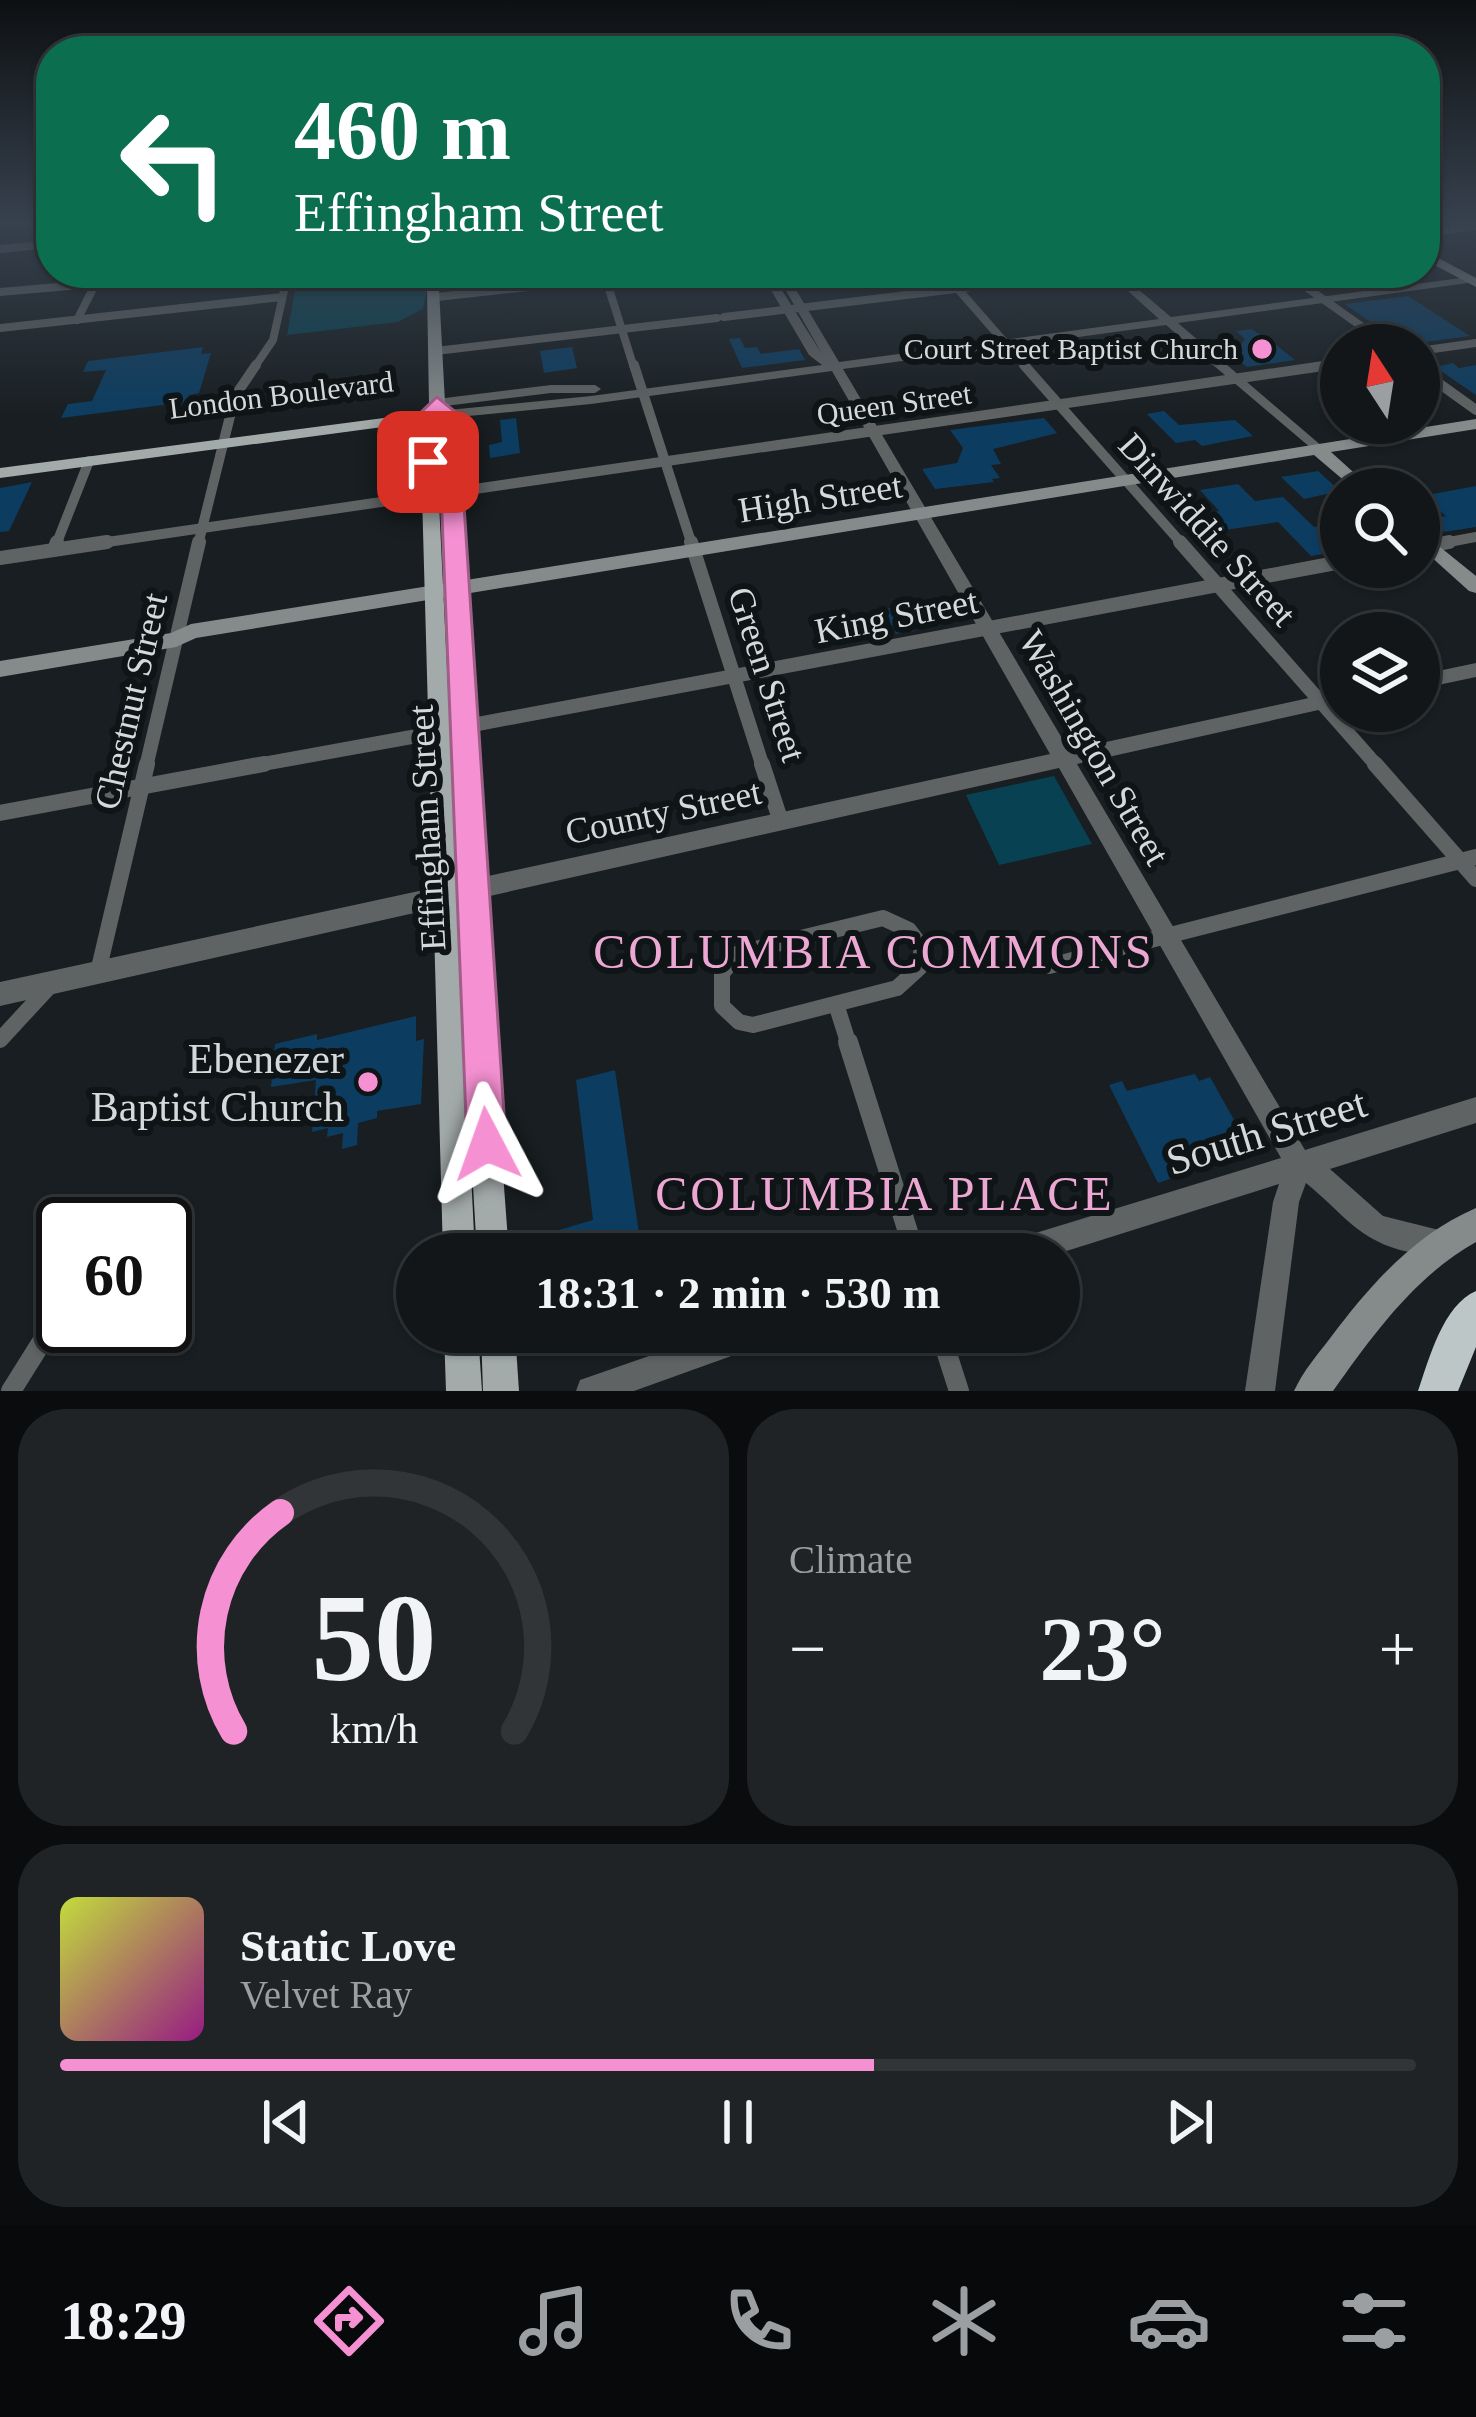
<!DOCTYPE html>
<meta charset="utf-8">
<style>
body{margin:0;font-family:"Times New Roman",serif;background:#1f2326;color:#f1f3f6;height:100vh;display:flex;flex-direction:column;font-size:45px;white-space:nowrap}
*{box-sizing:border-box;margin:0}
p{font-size:39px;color:#9c9fa2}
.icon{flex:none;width:66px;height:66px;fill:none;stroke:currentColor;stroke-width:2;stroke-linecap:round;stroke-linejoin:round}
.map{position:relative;height:1391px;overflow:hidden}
.panel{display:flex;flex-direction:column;gap:18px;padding:18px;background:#0a0c0e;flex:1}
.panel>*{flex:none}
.top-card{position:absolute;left:36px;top:36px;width:1404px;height:252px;border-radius:48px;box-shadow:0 3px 9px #0004,0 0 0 3px #313538;background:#0b6e4f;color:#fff;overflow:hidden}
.needle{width:78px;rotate:348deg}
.tools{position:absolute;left:1320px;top:324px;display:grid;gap:24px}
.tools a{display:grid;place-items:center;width:120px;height:120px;border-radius:50%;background:#121619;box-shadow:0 3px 9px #0004,0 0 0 3px #313538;font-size:60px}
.speed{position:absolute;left:36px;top:1197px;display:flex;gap:24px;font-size:60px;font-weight:700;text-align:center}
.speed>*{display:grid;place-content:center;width:156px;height:156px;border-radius:50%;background:#121619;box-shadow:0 3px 9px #0004,0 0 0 3px #313538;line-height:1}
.speed .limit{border:6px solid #111;border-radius:18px;background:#fff;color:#111}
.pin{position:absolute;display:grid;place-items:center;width:102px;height:102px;color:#fff;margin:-51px;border-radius:24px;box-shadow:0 6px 18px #0006}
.me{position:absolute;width:132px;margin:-66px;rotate:356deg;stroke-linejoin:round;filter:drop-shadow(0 0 9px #0008)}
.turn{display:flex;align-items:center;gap:42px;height:252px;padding:0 60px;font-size:54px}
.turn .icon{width:156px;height:156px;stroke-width:2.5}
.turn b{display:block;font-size:84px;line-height:102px}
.big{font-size:90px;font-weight:800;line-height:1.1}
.panel .widget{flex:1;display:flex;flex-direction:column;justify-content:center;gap:18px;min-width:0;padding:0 42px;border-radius:48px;background:#1f2326}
.panel .dial{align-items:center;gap:0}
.dial svg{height:312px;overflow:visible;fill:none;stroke:#313538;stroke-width:7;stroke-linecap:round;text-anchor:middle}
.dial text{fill:#f1f3f6;stroke:none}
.song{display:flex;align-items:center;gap:36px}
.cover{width:144px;height:144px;border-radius:18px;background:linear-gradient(135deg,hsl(70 70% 55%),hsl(310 70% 35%))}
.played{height:12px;border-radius:6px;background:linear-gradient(90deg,#f591d2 60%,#313538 60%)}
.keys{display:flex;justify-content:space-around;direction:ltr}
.heat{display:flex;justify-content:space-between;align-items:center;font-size:66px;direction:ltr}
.panel .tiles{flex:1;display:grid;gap:18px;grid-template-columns:1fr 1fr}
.widget:last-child{grid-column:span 2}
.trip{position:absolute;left:396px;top:1233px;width:684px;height:120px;border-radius:60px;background:#121619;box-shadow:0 3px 9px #0004,0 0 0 3px #313538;font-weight:800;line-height:120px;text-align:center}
.tabs{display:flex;height:192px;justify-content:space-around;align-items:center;background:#07090a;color:#9c9fa2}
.tabs .icon{width:84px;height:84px}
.tabs .active{color:#f591d2}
.tabs b{font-size:54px;color:#f1f3f6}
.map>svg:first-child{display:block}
.green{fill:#084252}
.building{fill:#0c3d61}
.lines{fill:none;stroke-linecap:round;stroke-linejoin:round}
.minor-far4{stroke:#5f6363;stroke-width:8}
.minor-far3{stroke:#5f6363;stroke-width:10}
.minor-far2{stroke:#5f6363;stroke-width:14}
.minor-far1{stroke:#5f6363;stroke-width:16}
.minor{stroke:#5f6363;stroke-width:20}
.tertiary{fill:#5f6363;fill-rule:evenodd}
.secondary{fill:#858b8b;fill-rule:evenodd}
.primary{fill:#a3aaaa;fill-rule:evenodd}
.motorway{fill:#bdc6c7;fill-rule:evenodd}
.route{fill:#f591d2;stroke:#9f5e88;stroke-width:3}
.poi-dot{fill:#f591d2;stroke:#0f1517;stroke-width:4.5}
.labels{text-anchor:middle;stroke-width:12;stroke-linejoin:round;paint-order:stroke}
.far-poi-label{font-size:30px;fill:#d5d9db;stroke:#0f1517;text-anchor:end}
.far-street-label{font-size:30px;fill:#d5d9db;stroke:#0f1517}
.street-label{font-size:36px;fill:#d5d9db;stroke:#0f1517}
.near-poi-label{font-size:42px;fill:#d5d9db;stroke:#0f1517;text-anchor:end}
.near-street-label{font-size:42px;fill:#d5d9db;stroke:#0f1517}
.near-neighbourhood-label{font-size:48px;letter-spacing:3px;fill:#eda7d3;stroke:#0f1517}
</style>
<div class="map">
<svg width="1476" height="1391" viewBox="0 0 1476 1391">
<rect width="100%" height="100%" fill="#181e21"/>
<g class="green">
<path d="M 298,273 L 430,273 L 423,309 L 398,322 L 287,335 Z"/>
<path d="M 1054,776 L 1092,844 L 999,865 L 966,795 Z"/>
</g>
<g class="building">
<path d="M 1408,296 L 1470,336 L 1403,345 L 1345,304 Z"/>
<path d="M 1251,329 L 1270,340 L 1295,360 L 1247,367 L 1233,356 L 1245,339 L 1236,331 Z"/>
<path d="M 740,338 L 745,348 L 757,347 L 761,354 L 799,349 L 805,360 L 742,368 L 729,339 Z"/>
<path d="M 203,347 L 201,354 L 211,353 L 199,393 L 189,395 L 186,402 L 61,418 L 68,404 L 92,401 L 106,370 L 83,372 L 88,361 Z"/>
<path d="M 572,347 L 577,368 L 544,373 L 540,351 Z"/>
<path d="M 1453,363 L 1459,368 L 1476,365 L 1476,395 L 1435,367 Z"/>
<path d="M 1164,411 L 1179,425 L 1235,420 L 1253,436 L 1202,446 L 1195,440 L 1176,443 L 1147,414 Z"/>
<path d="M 516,418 L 520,453 L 490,458 L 489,445 L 502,442 L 500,420 Z"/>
<path d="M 1044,418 L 1057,433 L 993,449 L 1001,464 L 991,465 L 1000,478 L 992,479 L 994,482 L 935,489 L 922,469 L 957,463 L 963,448 L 950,430 Z"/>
<path d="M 1318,471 L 1340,491 L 1304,499 L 1281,477 Z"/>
<path d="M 32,482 L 9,531 L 0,532 L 0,488 Z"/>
<path d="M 1238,484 L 1255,501 L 1283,497 L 1314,527 L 1327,525 L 1341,538 L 1341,551 L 1311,556 L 1278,522 L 1225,530 L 1210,513 L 1219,511 L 1200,490 Z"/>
<path d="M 1476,486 L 1476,527 L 1444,532 L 1429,519 L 1446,516 L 1422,496 Z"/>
<path d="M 937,600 L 945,613 L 909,620 L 915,631 L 896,634 L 884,609 Z"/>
<path d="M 416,1016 L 416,1041 L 424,1039 L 421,1104 L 377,1111 L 377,1118 L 358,1123 L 357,1145 L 342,1149 L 343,1133 L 327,1137 L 328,1128 L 312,1132 L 316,1080 L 271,1087 L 275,1044 L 317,1034 L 317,1040 Z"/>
<path d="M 615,1070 L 642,1254 L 537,1254 L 535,1237 L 593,1220 L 576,1080 Z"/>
<path d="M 1195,1074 L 1199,1081 L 1210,1077 L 1247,1143 L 1235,1147 L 1239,1155 L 1158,1183 L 1109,1085 L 1122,1081 L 1127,1091 Z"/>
</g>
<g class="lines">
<g class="minor-far4">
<path d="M 1425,233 L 1476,226"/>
<path d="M 0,249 L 51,244"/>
<path d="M 604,273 L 634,368"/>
<path d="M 944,273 L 1027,368"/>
<path d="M 1286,273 L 1388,345"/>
<path d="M 0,292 L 218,273"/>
<path d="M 437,297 L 656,273"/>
<path d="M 724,317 L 1088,273"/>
<path d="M 77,320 L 101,273"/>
<path d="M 0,328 L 282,297"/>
<path d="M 436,351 L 717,318"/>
<path d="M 1419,351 L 1476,343"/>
<path d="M 254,368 L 273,340 L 288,273"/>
<path d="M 1310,368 L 1341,363"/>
</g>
<g class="minor-far3">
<path d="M 634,365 L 692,545"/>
<path d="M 1024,365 L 1183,545"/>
<path d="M 1419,369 L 1476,410"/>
<path d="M 454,492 L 1330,365"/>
<path d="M 56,545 L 89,461"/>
<path d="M 87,545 L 429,495"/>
<path d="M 198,545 L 235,396 L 256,365"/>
<path d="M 1433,545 L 1476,537"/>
</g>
<g class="minor-far2">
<path d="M 691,542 L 763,767"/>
<path d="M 1180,542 L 1378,767"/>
<path d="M 1419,548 L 1449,542"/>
<path d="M 54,550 L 57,542"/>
<path d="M 0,558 L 107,542"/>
<path d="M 462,727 L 1341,562"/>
<path d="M 146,767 L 199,542"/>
<path d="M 247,767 L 439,732"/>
</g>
<g class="minor-far1">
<path d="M 762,764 L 781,822"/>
<path d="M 1375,764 L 1476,879"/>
<path d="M 0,813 L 264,764"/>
<path d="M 883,918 L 909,930 L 922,947 L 919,968 L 897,988 L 753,1025 L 739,1022 L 722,1006 L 722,973 L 739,953 Z"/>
<path d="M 1049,966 L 1476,857"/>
<path d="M 98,972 L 147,764"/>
<path d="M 836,1004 L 849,1045"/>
<path d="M 0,1040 L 49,987"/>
</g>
<g class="minor">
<path d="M 848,1042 L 915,1254"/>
<path d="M 940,1332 L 959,1391"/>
<path d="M 11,1391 L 63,1308"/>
</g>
<g class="tertiary">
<path d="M 761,273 L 771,273 L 822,354 L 776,273 L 786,273 L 839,362 L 1159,319 L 1108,273 L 1119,273 L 1171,317 L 1468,277 L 1473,280 L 1468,283 L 1178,323 L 1323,447 L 1323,453 L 1318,454 L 1166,325 L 843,369 L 1069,750 L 1341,691 L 1341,705 L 1077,764 L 1305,1150 L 1476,1097 L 1476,1123 L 1330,1169 L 1383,1216 L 1447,1232 L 1451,1242 L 1447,1252 C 1434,1257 1422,1254 1409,1252 C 1359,1242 1342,1212 1306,1183 L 1299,1202 L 1275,1391 L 1245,1391 L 1273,1202 L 1279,1184 L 1057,1254 L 999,1254 L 1003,1244 L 1013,1240 L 1281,1158 L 1059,768 L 0,1006 L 0,982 L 1050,754 L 832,371 L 591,404 L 448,418 L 441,414 L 448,410 L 591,396 L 822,365 L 809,355 Z"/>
<path d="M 551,385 L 595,385 L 601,389 L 595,393 L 551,393 L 437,407 L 431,403 L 437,399 Z"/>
<path d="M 1476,663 L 1476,677 L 1419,689 L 1419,675 Z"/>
<path d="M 718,1332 L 775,1332 L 770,1342 L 634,1391 L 576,1391 L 580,1380 Z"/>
</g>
<g class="secondary">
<path d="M 1425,251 L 1476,278 L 1476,287 L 1425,260 Z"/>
<path d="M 434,273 L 446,273 L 439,289 L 445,403 L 437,408 L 429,403 L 427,289 Z"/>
<path d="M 1476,419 L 1476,429 L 1331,452 L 1372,489 L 1354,489 L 1314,455 L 196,638 L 176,647 L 0,677 L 0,661 L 171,633 L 191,624 Z"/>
<path d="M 1419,530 L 1476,576 L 1476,593 L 1469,591 L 1419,546 Z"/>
<path d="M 1476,1208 L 1476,1242 C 1415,1276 1373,1335 1333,1391 L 1294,1391 C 1303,1371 1318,1354 1331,1337 C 1370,1285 1415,1234 1476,1208 Z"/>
</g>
<g class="primary">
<path d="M 437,398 L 456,414 L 462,492 L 490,997 L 509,1254 L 477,1254 L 464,1033 L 475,1254 L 443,1254 L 420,422 L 0,478 L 0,468 L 422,413 L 432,400 ZM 435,420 L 441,419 L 446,492 L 462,978 Z"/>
<path d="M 444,1332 L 478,1332 L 482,1391 L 446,1391 Z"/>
<path d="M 481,1332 L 515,1332 L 519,1391 L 483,1391 Z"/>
</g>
<path class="motorway" d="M 1476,1291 L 1476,1347 L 1458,1391 L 1418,1391 C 1429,1359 1443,1305 1476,1291 Z"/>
</g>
<linearGradient id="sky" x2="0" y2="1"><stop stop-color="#0d1012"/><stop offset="0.53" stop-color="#37414e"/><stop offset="1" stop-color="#37414e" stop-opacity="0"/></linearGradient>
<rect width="1476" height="419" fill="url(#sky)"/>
<path class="route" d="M 437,397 L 458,414 L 506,1144 L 500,1158 L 487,1164 L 473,1158 L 467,1144 L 438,416 L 439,462 L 428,469 L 418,462 L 417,416 Z"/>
<g class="poi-dot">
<circle cx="1262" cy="349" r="12"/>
<circle cx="368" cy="1082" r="12"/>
</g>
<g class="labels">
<g class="far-poi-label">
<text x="1238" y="359">Court Street Baptist Church</text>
</g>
<g class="far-street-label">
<text transform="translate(281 395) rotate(-7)" y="10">London Boulevard</text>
<text transform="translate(894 404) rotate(-8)" y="10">Queen Street</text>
</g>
<g class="street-label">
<text transform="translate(820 497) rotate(-9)" y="13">High Street</text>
<text transform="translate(1208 529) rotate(48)" y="13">Dinwiddie Street</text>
<text transform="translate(896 615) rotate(-11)" y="13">King Street</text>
<text transform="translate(768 674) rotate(72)" y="13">Green Street</text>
<text transform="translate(130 701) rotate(-77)" y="13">Chestnut Street</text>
<text transform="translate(1095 747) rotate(60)" y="13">Washington Street</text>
<text transform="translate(663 811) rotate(-12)" y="13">County Street</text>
<text transform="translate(426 828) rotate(-93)" y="13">Effingham Street</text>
</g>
<g class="near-poi-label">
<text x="344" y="1073">Ebenezer<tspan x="344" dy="48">Baptist Church</tspan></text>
</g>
<g class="near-street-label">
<text transform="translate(1266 1131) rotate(-17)" y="15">South Street</text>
</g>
<g class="near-neighbourhood-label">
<text x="874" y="968">COLUMBIA COMMONS</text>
<text x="885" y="1210">COLUMBIA PLACE</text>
</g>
</g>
</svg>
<div class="tools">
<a><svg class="needle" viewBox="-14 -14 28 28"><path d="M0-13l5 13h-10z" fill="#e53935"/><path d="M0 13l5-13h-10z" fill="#9c9fa2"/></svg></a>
<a><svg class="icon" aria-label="search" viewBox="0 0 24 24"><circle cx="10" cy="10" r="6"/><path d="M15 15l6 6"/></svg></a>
<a><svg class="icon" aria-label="layers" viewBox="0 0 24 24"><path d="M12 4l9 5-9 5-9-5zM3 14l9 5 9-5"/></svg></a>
</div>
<div class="speed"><div class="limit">60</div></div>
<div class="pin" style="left:428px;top:462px;background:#d93025"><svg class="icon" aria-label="arrive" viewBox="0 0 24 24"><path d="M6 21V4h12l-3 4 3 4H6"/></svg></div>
<svg class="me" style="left:487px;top:1144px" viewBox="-20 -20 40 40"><path d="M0-17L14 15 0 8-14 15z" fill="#f591d2" stroke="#fff" stroke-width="4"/></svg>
<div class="trip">18:31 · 2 min · 530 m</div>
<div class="top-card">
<div class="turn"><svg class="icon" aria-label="left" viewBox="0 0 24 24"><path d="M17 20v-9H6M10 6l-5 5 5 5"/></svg><div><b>460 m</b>Effingham Street</div></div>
</div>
</div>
<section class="panel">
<div class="tiles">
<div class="widget dial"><svg viewBox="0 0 100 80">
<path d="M14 69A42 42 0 1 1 86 69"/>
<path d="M14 69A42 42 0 0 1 26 13" stroke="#f591d2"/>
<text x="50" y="56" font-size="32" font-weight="700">50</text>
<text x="50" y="72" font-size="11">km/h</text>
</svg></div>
<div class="widget"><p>Climate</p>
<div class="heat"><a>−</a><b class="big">23°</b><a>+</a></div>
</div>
<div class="widget">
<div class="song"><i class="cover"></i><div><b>Static Love</b><p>Velvet Ray</p></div></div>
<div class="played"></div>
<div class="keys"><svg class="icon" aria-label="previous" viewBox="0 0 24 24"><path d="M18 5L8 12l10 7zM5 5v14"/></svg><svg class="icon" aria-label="pause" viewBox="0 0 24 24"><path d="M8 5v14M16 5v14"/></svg><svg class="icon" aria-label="next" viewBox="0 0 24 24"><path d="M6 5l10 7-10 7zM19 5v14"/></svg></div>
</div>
</div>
</section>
<nav class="tabs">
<b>18:29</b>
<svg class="icon active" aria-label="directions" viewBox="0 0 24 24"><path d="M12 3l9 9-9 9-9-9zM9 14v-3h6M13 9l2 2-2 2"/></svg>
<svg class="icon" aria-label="music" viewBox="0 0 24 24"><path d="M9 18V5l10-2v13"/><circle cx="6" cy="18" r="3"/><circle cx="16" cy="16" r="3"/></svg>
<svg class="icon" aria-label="phone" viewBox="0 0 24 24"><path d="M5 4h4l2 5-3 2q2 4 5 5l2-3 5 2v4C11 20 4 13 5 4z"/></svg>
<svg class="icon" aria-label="climate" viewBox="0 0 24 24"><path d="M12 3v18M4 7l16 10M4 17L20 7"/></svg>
<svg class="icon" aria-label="car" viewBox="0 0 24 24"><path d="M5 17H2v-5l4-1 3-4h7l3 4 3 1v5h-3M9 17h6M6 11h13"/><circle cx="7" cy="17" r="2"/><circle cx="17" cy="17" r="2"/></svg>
<svg class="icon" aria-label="filters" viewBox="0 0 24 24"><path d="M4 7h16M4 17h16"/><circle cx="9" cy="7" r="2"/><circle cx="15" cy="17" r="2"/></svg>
</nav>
